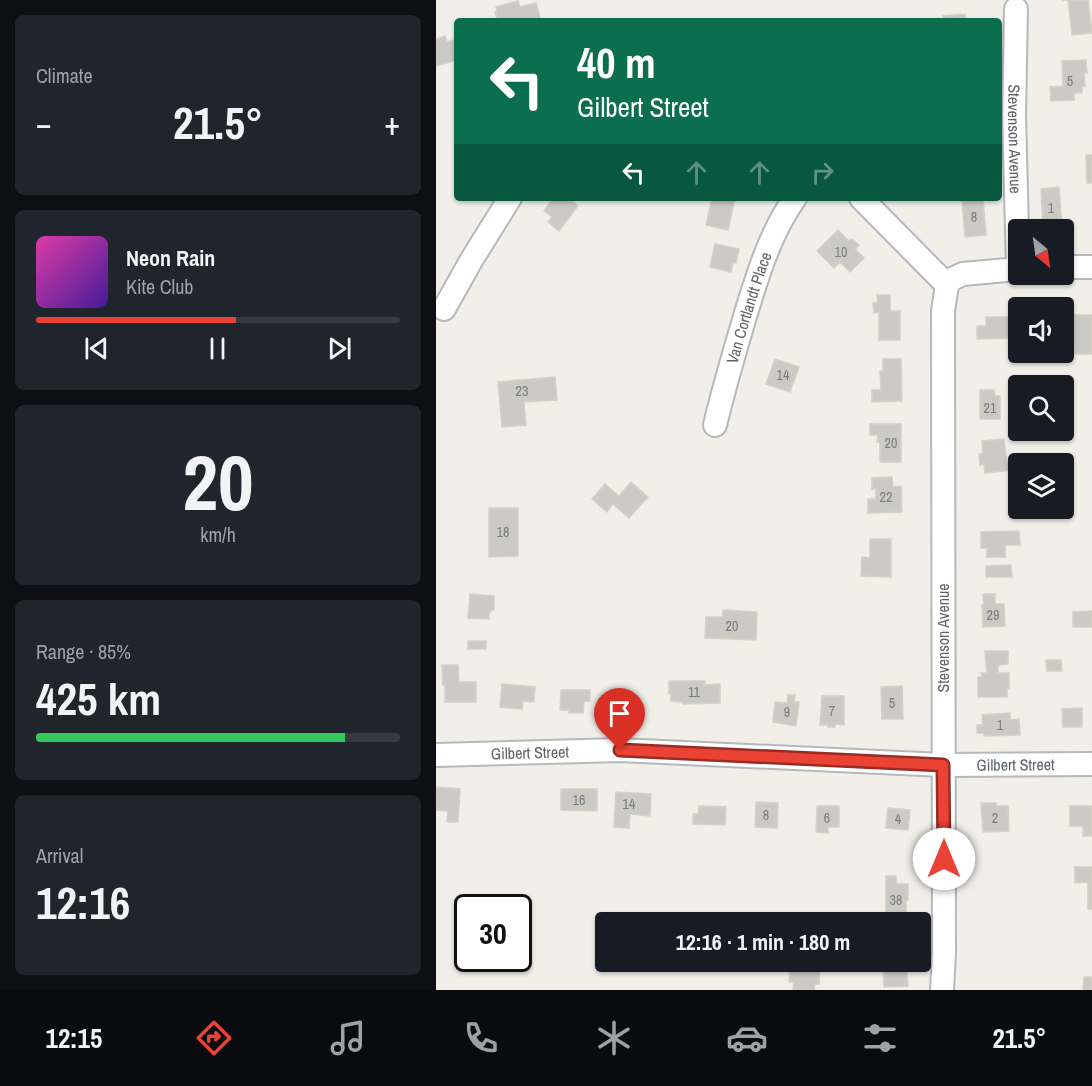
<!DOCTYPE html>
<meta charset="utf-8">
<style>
body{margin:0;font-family:"Archivo Narrow",sans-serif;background:#20242c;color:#f1f3f6;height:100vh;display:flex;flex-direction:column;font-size:22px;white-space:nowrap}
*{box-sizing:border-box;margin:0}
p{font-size:20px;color:#9ea1a6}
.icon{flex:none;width:33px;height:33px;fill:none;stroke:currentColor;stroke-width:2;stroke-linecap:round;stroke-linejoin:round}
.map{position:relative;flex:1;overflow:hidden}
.sheet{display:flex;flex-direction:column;gap:15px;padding:15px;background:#0d0f14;width:436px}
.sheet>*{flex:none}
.banner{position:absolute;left:18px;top:18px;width:548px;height:183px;border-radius:6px;box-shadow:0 2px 4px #0004;background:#0b6e4f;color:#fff;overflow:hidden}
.needle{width:39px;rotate:151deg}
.tools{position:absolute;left:572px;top:219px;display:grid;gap:12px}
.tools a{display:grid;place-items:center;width:66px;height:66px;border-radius:6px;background:#171b24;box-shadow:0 2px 4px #0004;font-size:30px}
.speed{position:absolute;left:18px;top:894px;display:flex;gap:12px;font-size:30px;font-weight:700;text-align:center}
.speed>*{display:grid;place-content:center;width:78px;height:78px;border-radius:50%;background:#171b24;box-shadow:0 2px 4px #0004;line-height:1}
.speed .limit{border:3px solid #111;border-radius:9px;background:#fff;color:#111}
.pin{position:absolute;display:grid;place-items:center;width:51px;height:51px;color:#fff;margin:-62px -26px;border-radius:50% 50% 50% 0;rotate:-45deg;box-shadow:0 0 6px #0007}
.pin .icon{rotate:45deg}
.me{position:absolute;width:66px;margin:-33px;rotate:0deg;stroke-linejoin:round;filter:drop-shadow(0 0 4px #0008)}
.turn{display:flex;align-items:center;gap:21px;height:126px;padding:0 24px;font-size:27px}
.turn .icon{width:78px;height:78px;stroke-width:2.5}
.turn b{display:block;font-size:42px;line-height:51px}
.lanes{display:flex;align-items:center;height:57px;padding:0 24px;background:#0003;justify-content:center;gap:30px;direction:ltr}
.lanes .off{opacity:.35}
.big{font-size:45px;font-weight:700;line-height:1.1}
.sheet .card{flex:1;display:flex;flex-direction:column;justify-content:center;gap:9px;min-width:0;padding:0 21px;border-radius:9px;background:#20242c}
.sheet .dial{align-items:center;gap:0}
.dial b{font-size:78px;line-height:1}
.song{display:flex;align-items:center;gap:18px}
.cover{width:72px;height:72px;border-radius:9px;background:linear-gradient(135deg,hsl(320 70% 55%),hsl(260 70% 35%))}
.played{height:6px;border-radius:3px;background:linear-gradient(90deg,#ea4335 55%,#363941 55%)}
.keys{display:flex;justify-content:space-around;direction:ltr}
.heat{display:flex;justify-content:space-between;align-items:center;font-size:33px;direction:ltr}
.charge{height:9px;border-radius:4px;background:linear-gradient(90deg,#34c759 85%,#363941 0)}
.trip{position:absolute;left:159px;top:912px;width:336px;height:60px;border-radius:6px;background:#171b24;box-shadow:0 2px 4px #0004;font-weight:700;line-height:60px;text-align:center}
.dock{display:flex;height:96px;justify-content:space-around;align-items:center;background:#090b0e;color:#9ea1a6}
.dock .icon{width:42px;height:42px}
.dock .on{color:#ea4335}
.dock b{font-size:27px;color:#f1f3f6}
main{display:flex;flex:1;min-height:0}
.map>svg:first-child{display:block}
.building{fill:#cccac5;stroke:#d6d1c6;stroke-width:1.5}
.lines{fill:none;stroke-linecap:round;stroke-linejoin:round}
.minor-casing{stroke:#b5b8bc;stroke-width:26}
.minor{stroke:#fff;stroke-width:22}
.route-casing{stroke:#982c22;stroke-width:15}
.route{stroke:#ea4335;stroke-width:10}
.labels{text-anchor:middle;stroke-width:4.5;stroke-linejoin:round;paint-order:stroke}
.number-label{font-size:14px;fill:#7a7d7f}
.street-label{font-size:16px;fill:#5f6368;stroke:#fff}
</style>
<main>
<section class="sheet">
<div class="card"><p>Climate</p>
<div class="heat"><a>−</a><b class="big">21.5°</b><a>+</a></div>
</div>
<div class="card">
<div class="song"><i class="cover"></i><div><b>Neon Rain</b><p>Kite Club</p></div></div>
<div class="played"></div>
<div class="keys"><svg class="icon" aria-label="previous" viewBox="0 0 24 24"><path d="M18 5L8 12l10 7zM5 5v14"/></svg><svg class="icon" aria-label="pause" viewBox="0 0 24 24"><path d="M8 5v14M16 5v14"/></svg><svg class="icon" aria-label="next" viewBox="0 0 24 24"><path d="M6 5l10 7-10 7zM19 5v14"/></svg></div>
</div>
<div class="card dial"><b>20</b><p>km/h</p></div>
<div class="card"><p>Range · 85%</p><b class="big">425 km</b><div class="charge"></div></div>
<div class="card"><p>Arrival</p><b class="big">12:16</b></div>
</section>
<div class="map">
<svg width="656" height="990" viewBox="0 0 656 990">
<rect width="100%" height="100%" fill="#f1efe8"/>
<g class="building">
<path d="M 626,0 L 652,0 L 656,33 L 636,35 L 632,0 Z"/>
<path d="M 82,1 L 84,7 L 100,3 L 105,21 L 62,21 L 59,12 L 61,11 L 60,7 Z"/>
<path d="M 529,14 L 530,21 L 507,21 L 507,16 Z"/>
<path d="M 9,36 L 11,42 L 21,39 L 21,60 L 0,66 L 0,39 Z"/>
<path d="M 650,60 L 651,73 L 648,73 L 649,86 L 646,86 L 646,93 L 638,93 L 638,100 L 615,101 L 614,87 L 627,86 L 626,61 Z"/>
<path d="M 650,155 L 656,155 L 656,183 L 651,183 Z"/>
<path d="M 623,187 L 626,227 L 607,228 L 605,189 Z"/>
<path d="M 117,198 L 132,198 L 142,206 L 123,231 L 112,222 L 116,217 L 108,211 Z"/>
<path d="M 276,198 L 299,198 L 292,230 L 270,225 Z"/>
<path d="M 547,198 L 550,235 L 529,237 L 526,199 Z"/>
<path d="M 402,230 L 413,241 L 416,239 L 423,245 L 419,249 L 428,258 L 414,272 L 404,262 L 398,268 L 381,251 Z"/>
<path d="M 279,244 L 303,249 L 300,263 L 297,262 L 295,272 L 274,267 Z"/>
<path d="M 441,295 L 454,295 L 454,311 L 464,311 L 464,340 L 443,340 L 443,312 L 438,313 L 437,303 L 442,303 Z"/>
<path d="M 638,315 L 656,315 L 656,354 L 639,354 Z"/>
<path d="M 550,317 L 580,317 L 580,338 L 541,339 L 541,326 L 550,326 Z"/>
<path d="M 339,359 L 363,367 L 354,392 L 330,384 Z"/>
<path d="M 447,359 L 465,359 L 466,401 L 436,402 L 436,390 L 445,390 L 444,371 L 447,371 Z"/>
<path d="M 119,377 L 121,400 L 88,402 L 90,425 L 66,427 L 62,382 Z"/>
<path d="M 544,390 L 558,390 L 559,396 L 564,396 L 564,419 L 544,419 Z"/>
<path d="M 434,424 L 465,424 L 465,462 L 444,462 L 444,442 L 441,442 L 442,435 L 434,435 Z"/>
<path d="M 568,439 L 571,462 L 575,461 L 576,470 L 549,473 L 548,464 L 544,465 L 543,454 L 547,454 L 546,441 Z"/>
<path d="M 456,477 L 457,487 L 465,486 L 466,512 L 432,513 L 432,499 L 440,499 L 440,489 L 436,489 L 436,478 Z"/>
<path d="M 195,482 L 212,497 L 193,518 L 177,504 L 171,512 L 156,499 L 169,484 L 183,496 Z"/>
<path d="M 53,508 L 82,508 L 82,556 L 53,557 Z"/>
<path d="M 583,531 L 584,545 L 569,545 L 569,557 L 551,557 L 551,548 L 545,548 L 545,532 Z"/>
<path d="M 434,539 L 455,539 L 455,577 L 425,576 L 426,557 L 434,558 Z"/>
<path d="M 575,565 L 576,577 L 550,577 L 550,566 Z"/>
<path d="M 34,594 L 58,596 L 58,610 L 55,610 L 55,612 L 53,612 L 53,619 L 32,618 Z"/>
<path d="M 547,594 L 559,594 L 559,604 L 568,604 L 569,626 L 547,627 L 546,605 L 548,605 Z"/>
<path d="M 287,610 L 321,612 L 320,640 L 269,638 L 270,617 L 287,617 Z"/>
<path d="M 656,611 L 656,627 L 637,627 L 637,612 Z"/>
<rect x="32" y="641" width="18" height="8"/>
<path d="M 549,651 L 572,651 L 572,664 L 562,665 L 562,673 L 573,673 L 573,688 L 571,688 L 571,697 L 542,697 L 542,677 L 546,677 L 545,673 L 551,673 Z"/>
<path d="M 610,660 L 625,660 L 626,671 L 611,671 Z"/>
<path d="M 6,665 L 22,665 L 23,682 L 40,682 L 40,702 L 9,702 L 9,684 L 7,685 Z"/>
<path d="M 233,681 L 269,681 L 269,685 L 284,684 L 284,703 L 247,704 L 247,702 L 235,701 L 235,693 L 233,694 Z"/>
<path d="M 66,684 L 99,687 L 98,702 L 87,701 L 86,709 L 64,707 Z"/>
<path d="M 466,686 L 467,719 L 446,719 L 445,687 Z"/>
<path d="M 125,690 L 154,690 L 154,701 L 148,701 L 147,713 L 133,713 L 133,710 L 124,710 Z"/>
<path d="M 352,695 L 359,695 L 358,702 L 363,702 L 360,726 L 337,722 L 339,702 L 351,703 Z"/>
<path d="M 386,696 L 408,696 L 408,725 L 399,724 L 399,727 L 392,727 L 392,725 L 384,725 Z"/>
<path d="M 646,708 L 646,727 L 627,727 L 626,709 Z"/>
<path d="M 574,713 L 574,720 L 583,719 L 584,735 L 548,736 L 548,733 L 541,733 L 541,725 L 547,725 L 546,715 Z"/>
<path d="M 0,787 L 24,789 L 22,822 L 11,822 L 12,811 L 0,810 Z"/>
<path d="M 125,789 L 161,789 L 161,811 L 125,810 Z"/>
<path d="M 180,792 L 215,794 L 214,816 L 194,814 L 193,828 L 178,827 Z"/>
<path d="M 320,802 L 342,803 L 341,828 L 319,827 Z"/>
<path d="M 545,803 L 560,803 L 560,806 L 572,806 L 573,831 L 547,832 Z"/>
<path d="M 263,806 L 290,807 L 289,825 L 257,824 L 257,814 L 262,814 Z"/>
<path d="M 381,806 L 403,806 L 403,827 L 392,827 L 392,833 L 380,832 Z"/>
<path d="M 634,806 L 656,806 L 656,836 L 647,836 L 647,826 L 634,826 Z"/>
<path d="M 452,808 L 474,810 L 472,830 L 450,828 Z"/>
<path d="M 639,867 L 656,867 L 656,909 L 652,909 L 652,882 L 639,883 Z"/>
<path d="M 450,876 L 460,876 L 460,884 L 472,884 L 472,900 L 470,900 L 470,920 L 450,920 Z"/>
<path d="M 360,962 L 395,962 L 394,966 L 384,966 L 383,984 L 379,984 L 378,990 L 357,990 L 358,982 L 353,982 L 354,967 L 359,968 Z"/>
<path d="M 447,962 L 470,962 L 472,986 L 448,987 Z"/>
<path d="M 648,977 L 656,977 L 656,990 L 647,990 Z"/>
</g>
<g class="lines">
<g class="minor-casing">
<g id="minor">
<path id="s1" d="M 580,9 L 578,115 L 582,269"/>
<path d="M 425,198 L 511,285"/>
<path d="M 627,267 L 656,267"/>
<path d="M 511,285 L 516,279 L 527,274 L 582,269"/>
<path d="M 8,309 L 36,259 L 74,198"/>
<path id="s2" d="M 279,425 C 288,387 299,350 310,313 C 322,274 335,231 359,198"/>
<path id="s3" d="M 0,755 L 184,750 L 507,765 L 656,764"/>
<path d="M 506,990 L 508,953 L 507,311 L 511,285"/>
</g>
</g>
<use href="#minor" class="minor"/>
</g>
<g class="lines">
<g class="route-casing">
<path id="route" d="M 184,750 L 507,765 L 508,859"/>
</g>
<use href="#route" class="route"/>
</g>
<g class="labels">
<g class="number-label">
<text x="634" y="86">5</text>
<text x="615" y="213">1</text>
<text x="538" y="222">8</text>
<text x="405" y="257">10</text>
<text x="347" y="380">14</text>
<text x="86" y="396">23</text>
<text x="554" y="413">21</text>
<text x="455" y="448">20</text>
<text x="450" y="502">22</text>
<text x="67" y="537">18</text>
<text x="557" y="620">29</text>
<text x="296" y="631">20</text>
<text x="258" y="697">11</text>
<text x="456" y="708">5</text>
<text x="396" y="716">7</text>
<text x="351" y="717">9</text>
<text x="564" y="730">1</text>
<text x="143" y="805">16</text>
<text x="193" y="809">14</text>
<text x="330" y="820">8</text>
<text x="391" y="823">6</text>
<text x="559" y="823">2</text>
<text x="462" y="824">4</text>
<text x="460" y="905">38</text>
</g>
<g class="street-label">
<text dy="6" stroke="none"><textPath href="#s1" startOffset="130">Stevenson Avenue</textPath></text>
<text dy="6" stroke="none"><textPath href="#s2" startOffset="122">Van Cortlandt Place</textPath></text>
<text transform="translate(507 638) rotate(-90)" y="6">Stevenson Avenue</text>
<text dy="6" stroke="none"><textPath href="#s3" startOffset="94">Gilbert Street</textPath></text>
<text dy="6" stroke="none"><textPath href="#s3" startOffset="580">Gilbert Street</textPath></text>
</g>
</g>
</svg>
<div class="tools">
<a><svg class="needle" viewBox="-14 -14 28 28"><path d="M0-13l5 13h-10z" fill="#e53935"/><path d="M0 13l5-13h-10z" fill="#9ea1a6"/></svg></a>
<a><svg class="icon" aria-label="sound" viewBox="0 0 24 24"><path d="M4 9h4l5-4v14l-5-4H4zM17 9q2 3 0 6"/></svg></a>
<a><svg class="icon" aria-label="search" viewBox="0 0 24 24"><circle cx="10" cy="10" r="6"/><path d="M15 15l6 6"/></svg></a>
<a><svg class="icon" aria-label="layers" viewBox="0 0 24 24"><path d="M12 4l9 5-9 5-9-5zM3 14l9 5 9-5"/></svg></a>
</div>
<div class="speed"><div class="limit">30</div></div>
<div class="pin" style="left:184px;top:750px;background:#d93025"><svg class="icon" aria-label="arrive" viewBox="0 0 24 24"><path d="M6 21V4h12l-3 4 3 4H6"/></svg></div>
<svg class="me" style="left:508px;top:859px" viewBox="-20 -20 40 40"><circle r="19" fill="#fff"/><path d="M0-13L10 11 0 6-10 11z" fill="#ea4335"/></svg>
<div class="trip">12:16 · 1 min · 180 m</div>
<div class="banner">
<div class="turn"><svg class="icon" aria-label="left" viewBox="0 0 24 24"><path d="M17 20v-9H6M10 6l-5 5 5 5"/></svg><div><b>40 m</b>Gilbert Street</div></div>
<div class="lanes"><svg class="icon" aria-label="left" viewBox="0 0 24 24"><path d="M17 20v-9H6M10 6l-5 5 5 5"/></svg><svg class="icon off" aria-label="ahead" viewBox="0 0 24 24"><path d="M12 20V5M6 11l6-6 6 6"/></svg><svg class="icon off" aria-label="ahead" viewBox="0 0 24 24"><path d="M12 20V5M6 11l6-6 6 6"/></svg><svg class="icon off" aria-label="right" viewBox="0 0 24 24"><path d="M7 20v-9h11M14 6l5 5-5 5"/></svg></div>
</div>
</div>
</main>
<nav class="dock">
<b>12:15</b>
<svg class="icon on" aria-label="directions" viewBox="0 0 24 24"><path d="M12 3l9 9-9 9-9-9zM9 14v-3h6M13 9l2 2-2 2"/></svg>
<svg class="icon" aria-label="music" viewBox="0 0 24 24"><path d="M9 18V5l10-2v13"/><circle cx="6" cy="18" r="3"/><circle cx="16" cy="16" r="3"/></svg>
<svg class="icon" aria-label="phone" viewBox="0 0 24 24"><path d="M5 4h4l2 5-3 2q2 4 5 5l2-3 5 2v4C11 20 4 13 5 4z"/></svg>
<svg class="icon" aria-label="climate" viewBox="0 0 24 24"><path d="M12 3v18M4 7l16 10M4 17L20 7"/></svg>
<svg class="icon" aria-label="car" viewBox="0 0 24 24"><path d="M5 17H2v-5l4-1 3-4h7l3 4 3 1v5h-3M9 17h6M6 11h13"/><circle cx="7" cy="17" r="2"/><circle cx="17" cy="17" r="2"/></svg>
<svg class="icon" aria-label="filters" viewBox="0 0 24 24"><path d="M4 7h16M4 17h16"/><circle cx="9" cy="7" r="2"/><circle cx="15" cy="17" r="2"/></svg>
<b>21.5°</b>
</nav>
